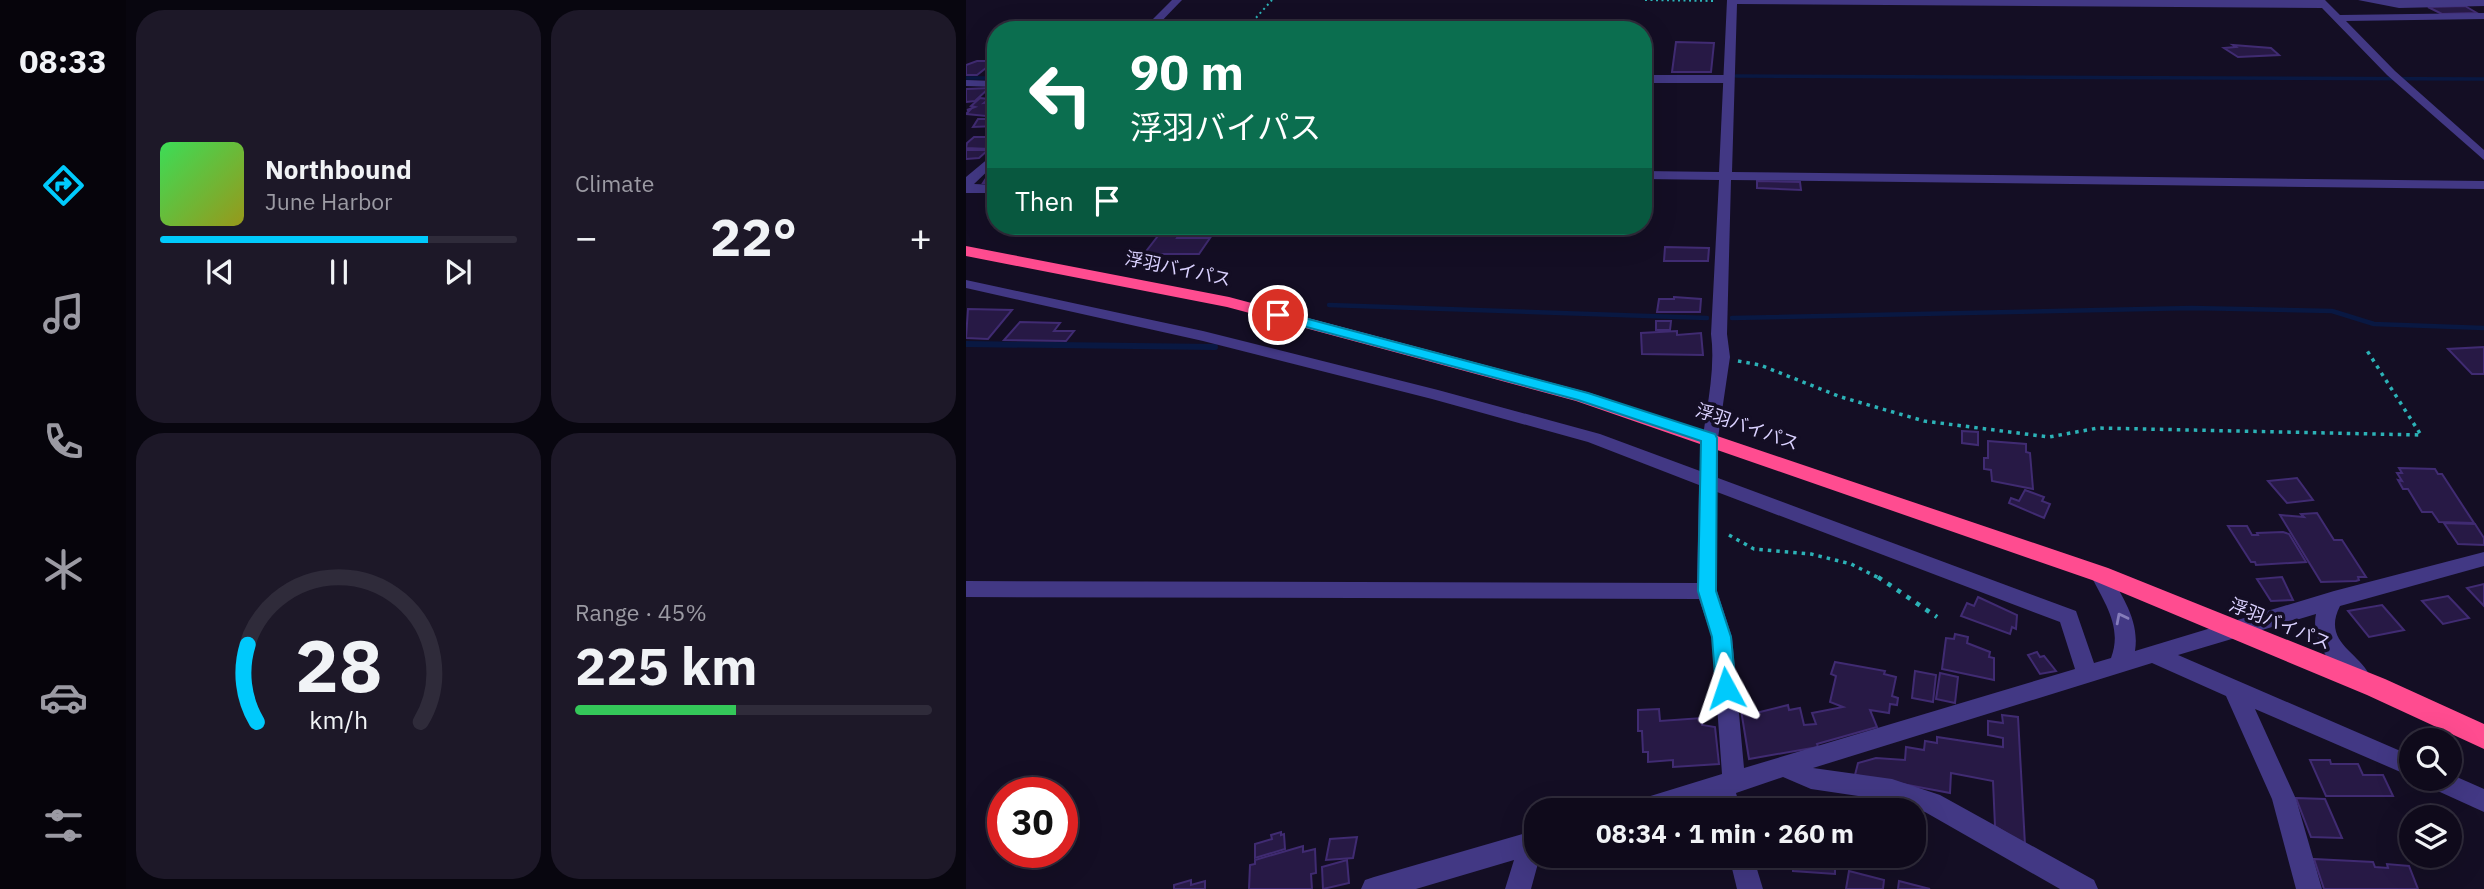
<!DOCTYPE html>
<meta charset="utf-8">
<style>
body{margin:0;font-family:"IBM Plex Sans","Noto Sans JP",sans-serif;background:#1d1828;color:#f1f3f6;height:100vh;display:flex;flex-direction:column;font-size:26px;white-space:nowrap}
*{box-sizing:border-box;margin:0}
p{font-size:23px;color:#9b9aa3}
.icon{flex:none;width:38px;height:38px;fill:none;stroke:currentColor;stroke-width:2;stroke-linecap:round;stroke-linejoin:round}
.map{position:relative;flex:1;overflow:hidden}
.sheet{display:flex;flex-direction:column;gap:10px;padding:10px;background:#08060f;width:840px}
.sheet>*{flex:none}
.hud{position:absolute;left:21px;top:21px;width:665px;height:214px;border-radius:28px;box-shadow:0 7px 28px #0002,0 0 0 2px #2f2b3a;background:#0b6e4f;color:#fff;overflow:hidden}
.controls{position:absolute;left:1433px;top:728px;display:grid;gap:14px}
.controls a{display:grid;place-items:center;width:63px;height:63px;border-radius:50%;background:#0f0a1b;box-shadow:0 7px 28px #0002,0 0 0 2px #2f2b3a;font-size:35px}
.speed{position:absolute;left:21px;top:777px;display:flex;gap:14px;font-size:35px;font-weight:700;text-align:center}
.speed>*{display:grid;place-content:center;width:91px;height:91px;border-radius:50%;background:#0f0a1b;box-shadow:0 7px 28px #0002,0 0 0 2px #2f2b3a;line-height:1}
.speed .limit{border:10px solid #d22;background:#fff;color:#111}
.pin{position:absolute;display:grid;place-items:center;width:60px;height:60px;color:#fff;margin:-30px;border:4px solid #fff;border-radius:50%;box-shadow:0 2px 7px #0007}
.me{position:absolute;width:77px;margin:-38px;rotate:355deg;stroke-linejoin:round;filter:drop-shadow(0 0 5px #0008)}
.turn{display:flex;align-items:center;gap:24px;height:147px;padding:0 28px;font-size:32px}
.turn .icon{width:91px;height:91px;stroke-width:2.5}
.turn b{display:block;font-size:49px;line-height:60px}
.then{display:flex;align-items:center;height:66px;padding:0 28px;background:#0003;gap:14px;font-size:26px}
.big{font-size:52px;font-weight:700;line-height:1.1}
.sheet .widget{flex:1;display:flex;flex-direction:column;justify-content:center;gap:10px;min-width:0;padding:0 24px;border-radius:28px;background:#1d1828}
.sheet .dial{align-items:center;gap:0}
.dial svg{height:182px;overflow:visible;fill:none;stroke:#2f2b3a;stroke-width:7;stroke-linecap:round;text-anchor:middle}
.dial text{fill:#f1f3f6;stroke:none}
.song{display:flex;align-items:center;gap:21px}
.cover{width:84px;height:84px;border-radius:10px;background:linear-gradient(135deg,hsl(130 70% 55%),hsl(60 70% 35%))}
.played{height:7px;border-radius:4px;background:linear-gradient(90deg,#00cafc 75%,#2f2b3a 75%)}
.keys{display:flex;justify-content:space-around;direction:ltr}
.heat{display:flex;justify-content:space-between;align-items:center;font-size:38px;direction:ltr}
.charge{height:10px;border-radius:5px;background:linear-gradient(90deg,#34c759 45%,#2f2b3a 0)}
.sheet .tiles{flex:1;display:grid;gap:10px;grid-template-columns:repeat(2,1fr)}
.trip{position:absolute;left:558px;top:798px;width:402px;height:70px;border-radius:28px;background:#0f0a1b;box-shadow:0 7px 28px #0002,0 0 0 2px #2f2b3a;font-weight:700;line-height:70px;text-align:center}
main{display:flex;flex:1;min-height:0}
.tab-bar{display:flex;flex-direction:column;width:126px;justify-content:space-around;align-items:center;background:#06040b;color:#9b9aa3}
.tab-bar .icon{width:49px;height:49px}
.tab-bar .selected{color:#00cafc}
.tab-bar b{font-size:32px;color:#f1f3f6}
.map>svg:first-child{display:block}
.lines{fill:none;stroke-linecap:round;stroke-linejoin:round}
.stream-far2{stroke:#091842;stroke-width:3.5}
.stream-far1{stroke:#091842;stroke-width:4.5}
.stream{stroke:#091842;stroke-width:6}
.building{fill:#271945;stroke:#402b72;stroke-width:2}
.path-far2{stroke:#2cb2b7;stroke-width:2;stroke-dasharray:2 3.5;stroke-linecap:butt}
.path-far1{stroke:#2cb2b7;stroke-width:3.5;stroke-dasharray:3.5 5;stroke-linecap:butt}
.path{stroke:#2cb2b7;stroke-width:4.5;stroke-dasharray:4.5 7;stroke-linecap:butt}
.lane{stroke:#423884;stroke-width:8}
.street{fill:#423884;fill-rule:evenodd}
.highway{fill:#ff4c90;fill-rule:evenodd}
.oneway{stroke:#867dbb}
.route{fill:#00cafc;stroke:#0083a4;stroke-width:2}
.labels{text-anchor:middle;stroke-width:7;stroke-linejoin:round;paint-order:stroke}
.street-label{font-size:18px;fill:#dad1ff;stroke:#140e24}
</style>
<main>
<nav class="tab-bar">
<b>08:33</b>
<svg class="icon selected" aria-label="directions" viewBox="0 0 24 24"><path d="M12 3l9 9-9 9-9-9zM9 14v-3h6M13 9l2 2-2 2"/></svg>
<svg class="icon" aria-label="music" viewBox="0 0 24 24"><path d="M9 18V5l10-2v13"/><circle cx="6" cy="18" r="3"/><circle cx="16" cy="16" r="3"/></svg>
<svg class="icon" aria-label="phone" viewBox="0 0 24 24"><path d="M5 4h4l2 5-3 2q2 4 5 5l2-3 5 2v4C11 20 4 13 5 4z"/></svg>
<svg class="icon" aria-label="climate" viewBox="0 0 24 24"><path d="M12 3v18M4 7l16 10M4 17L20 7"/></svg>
<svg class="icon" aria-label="car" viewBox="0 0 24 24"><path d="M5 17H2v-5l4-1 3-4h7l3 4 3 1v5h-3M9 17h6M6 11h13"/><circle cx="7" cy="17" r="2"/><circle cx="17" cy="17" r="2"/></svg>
<svg class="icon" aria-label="filters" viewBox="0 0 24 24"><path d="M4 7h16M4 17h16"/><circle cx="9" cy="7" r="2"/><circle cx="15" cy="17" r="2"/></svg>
</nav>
<section class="sheet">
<div class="tiles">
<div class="widget">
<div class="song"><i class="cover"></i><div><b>Northbound</b><p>June Harbor</p></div></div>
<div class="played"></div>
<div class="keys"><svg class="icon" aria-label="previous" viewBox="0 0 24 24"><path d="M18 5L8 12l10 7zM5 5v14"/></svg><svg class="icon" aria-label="pause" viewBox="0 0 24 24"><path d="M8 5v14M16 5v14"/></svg><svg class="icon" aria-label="next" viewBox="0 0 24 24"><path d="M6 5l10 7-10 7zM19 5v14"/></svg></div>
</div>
<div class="widget"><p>Climate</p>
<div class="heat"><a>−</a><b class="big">22°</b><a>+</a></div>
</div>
<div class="widget dial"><svg viewBox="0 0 100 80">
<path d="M14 69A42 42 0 1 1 86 69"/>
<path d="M14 69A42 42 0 0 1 10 35" stroke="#00cafc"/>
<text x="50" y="56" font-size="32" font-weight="700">28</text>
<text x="50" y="72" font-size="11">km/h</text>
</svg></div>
<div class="widget"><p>Range · 45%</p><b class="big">225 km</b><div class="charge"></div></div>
</div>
</section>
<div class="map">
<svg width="1518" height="889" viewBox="0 0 1518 889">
<rect width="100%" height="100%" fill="#140e24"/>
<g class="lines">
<g class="stream-far2">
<path d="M 770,76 L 1518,79"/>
<path d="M 0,78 L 30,78"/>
</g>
<g class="stream-far1">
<path d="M 363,305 L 741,318"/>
<path d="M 766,318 L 1226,308 L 1366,311 L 1408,324 L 1518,328"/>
</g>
<path class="stream" d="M 0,344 L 249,347"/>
</g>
<g class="building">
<path d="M 1499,6 L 1511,13 L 1476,14 L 1462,7 Z"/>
<path d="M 710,42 L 748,43 L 745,72 L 706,72 Z"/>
<path d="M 1267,45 L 1305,48 L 1313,55 L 1272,57 L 1258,48 L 1270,47 Z"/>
<path d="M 11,61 L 29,61 L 11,75 L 0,75 L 0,65 Z"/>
<path d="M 23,88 L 9,101 L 0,102 L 0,89 Z"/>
<path d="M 14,98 L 23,99 L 18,103 L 30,102 L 30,117 L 0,114 L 4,110 L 1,110 L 9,107 L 5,106 Z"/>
<path d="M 12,119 L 30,119 L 30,126 L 7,127 Z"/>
<path d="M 8,137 L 30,137 L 30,144 L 24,149 L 0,148 L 1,143 Z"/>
<path d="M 0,150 L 22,150 L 13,158 L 0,159 Z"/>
<path d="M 26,169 L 30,169 L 30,183 L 17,183 Z"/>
<path d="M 791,181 L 834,182 L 835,190 L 791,188 Z"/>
<path d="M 195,232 L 215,232 L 211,238 L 244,238 L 233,254 L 178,254 Z"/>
<path d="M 699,247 L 743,248 L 742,261 L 698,261 Z"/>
<path d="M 708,297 L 735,299 L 734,312 L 691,312 L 693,299 L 708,299 Z"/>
<path d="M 2,309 L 46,310 L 22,339 L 0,338 Z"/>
<path d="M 690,321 L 705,321 L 704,330 L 690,330 Z"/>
<path d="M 54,322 L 94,323 L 88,331 L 108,331 L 100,341 L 38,340 Z"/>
<path d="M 711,331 L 711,335 L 735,333 L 737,355 L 676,354 L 675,333 Z"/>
<path d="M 1518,347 L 1518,374 L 1506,374 L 1482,349 Z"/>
<path d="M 996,431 L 1012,432 L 1012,445 L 996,443 Z"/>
<path d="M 1022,441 L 1060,444 L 1060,452 L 1064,453 L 1067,489 L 1026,481 L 1025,470 L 1018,469 L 1018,458 L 1022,458 Z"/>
<path d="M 1433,468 L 1469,469 L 1472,474 L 1476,474 L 1508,523 L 1473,522 L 1466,512 L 1456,512 L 1442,489 L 1437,489 L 1432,480 L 1436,481 L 1431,473 L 1436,473 Z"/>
<path d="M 1331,478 L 1347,500 L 1321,503 L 1302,481 Z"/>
<path d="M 1059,490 L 1078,497 L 1076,501 L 1084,504 L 1078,518 L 1043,503 L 1045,498 L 1053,501 Z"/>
<path d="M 1351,513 L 1368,540 L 1376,540 L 1400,577 L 1392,577 L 1393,580 L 1390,581 L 1355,582 L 1314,515 L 1338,517 L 1335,514 Z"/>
<path d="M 1478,523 L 1509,524 L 1518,538 L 1518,545 L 1492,544 Z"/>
<path d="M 1262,526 L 1281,526 L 1286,535 L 1292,535 L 1291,533 L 1317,532 L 1323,534 L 1340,562 L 1290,565 L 1289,562 L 1285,562 Z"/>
<path d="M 1316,577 L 1327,600 L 1305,601 L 1291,579 Z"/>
<path d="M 1518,584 L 1518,606 L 1501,588 Z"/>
<path d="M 1482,596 L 1503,618 L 1477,624 L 1456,601 Z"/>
<path d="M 1012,597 L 1051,615 L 1050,629 L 1046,627 L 1044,634 L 995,616 L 1001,603 L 1008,606 Z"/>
<path d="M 1416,605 L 1438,630 L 1403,637 L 1382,611 Z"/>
<path d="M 989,634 L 1002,637 L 1001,643 L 1024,652 L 1023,657 L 1028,658 L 1028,680 L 976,669 L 980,638 L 988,639 Z"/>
<path d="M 1071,652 L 1074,657 L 1078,656 L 1090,671 L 1074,674 L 1062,655 Z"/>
<path d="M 869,662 L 919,671 L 918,674 L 930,677 L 926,696 L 932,698 L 931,705 L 924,704 L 923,713 L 904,710 L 911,727 L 851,744 L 852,747 L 783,759 L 775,710 L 785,709 L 786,714 L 822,705 L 823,710 L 834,708 L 838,725 L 850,724 L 846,713 L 877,707 L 864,702 L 870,676 L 865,674 Z"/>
<path d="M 949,671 L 970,675 L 967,702 L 946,698 Z"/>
<path d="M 974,673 L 992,677 L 989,703 L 970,699 Z"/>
<path d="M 693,709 L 694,721 L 736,718 L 736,725 L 749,727 L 753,764 L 707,767 L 707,760 L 682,762 L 682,752 L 677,752 L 676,731 L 672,731 L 672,710 Z"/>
<path d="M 1036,715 L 1052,717 L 1059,845 L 1029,826 L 1027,781 L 985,773 L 984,793 L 889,775 L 892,763 L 910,758 L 939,760 L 940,747 L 958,750 L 959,741 L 971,743 L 971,737 L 1037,747 L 1037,738 L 1022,735 L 1022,721 L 1037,723 Z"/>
<path d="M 1344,760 L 1364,760 L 1365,764 L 1392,764 L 1397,775 L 1417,775 L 1427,796 L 1360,796 Z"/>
<path d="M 806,797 L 870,802 L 873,810 L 785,810 L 785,807 L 806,808 Z"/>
<path d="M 1330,798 L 1359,799 L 1376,838 L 1345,837 Z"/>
<path d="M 315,832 L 315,835 L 318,834 L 319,849 L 289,858 L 289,844 L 306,839 L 305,835 Z"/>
<path d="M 391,837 L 387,858 L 360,860 L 364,839 Z"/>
<path d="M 337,846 L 337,852 L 349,849 L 350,873 L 345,874 L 346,889 L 283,889 L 284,865 L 289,864 L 289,860 Z"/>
<path d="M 821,856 L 869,856 L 869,874 L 827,871 L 827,867 L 821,867 Z"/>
<path d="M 1348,859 L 1407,862 L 1409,867 L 1422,868 L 1421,864 L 1443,866 L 1452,889 L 1358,889 Z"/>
<path d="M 381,860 L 383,883 L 357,889 L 356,867 Z"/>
<path d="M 883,871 L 918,880 L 917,889 L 880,889 Z"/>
<path d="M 225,880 L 225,885 L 239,881 L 239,889 L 208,889 L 208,885 Z"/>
<path d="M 933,881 L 964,889 L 932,889 Z"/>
</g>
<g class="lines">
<g class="path-far2">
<path d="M 679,0 L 750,1"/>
<path d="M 279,30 L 306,0"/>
</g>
<g class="path-far1">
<path d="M 772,361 L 794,365 L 875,397 L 958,421 L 1083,437 L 1132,428 L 1455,435 L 1400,349"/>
<path d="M 763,535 L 788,549 L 845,554 L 885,564 L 915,579"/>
</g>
<path class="path" d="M 912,577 L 971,617"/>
<path class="lane" d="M 677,79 L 762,79"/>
<g class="street">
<path d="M 206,0 L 216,0 L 187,30 L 176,30 Z"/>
<path d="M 761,0 L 1359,0 L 1374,15 L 1518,13 L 1518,19 L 1380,21 L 1429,71 L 1518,150 L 1518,160 L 1421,75 L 1356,8 L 771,4 L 766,172 L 1518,181 L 1518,189 L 765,180 L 761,334 L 764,357 L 752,438 L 752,478 L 1110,611 L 1128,663 L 1145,658 C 1157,627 1138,602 1124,574 L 1127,569 L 1134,566 L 1141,569 C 1155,595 1174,620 1169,651 L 1368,591 L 1518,552 L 1518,566 L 1374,606 C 1356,641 1391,651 1403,674 L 1400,680 L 1392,683 C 1368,675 1344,640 1350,614 L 1212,655 L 1446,756 L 1446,777 L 1289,709 L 1330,799 L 1356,889 L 1330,889 L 1306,799 L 1260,696 L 1186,663 L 847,768 L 926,779 L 974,795 L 1128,880 L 1132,889 L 1094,889 L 959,812 L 926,801 L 845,789 L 817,777 L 770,793 L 775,810 L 751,810 L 748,798 L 709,810 L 662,810 L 665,802 L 756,774 L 746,637 L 733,599 L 0,597 L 0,581 L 731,583 L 733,485 L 622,442 L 466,399 L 237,341 L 0,288 L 0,280 L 237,331 L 472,390 L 634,434 L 734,471 C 735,425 751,379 745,334 L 753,180 L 677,179 L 677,171 L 753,172 ZM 751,492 L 1094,622 L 1109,669 L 778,768 L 766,637 L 751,591 Z"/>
<path d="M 1392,0 L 1518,0 L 1518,6 L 1433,8 Z"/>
<path d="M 0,80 L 30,81 L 30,87 L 0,86 Z"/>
<path d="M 30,152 L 30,163 L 8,184 L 30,185 L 30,193 L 0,193 L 0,177 Z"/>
<path d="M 1484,774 L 1518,789 L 1518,812 L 1463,787 L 1459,779 L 1484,779 Z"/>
<path d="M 570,830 L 570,856 L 574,856 L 565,889 L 539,889 L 548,860 L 450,889 L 395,889 L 399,880 L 408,877 Z"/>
<path d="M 763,856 L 787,856 L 797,889 L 771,889 Z"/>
</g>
<path class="highway" d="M 0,246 L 263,297 L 624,393 L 1142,568 L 1419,679 L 1518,724 L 1518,749 L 1401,695 L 1126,580 L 610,401 L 261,307 L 0,256 Z"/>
</g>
<defs><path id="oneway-chevron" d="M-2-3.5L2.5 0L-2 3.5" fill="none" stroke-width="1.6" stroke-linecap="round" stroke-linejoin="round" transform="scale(1.75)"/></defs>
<use class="oneway" href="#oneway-chevron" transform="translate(1155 618) rotate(-117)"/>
<path class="route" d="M 312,311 L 622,393 L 749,434 L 751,438 L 750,591 L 765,637 L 770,688 L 767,694 L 760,696 L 753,694 L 750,688 L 746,637 L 732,591 L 735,441 L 612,400 L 307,318 L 307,312 Z"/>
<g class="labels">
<g class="street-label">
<text transform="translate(212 269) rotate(12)" y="6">浮羽バイパス</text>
<text transform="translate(781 427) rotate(19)" y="6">浮羽バイパス</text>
<text transform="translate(1314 624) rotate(22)" y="6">浮羽バイパス</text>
</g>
</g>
</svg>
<div class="controls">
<a><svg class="icon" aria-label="search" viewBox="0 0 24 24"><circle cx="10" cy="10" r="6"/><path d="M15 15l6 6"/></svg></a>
<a><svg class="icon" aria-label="layers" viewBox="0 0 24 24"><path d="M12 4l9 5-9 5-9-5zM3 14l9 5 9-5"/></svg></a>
</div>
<div class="speed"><div class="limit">30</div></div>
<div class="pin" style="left:312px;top:315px;background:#d93025"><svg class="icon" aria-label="arrive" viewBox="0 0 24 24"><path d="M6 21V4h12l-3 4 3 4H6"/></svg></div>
<svg class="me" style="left:760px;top:688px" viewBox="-20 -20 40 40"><path d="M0-17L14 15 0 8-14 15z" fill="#00cafc" stroke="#fff" stroke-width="4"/></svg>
<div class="trip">08:34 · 1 min · 260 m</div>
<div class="hud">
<div class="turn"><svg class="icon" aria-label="left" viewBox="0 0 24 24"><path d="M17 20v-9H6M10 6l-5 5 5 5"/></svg><div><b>90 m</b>浮羽バイパス</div></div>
<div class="then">Then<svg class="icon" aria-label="arrive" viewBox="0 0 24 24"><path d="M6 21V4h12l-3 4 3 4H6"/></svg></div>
</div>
</div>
</main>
